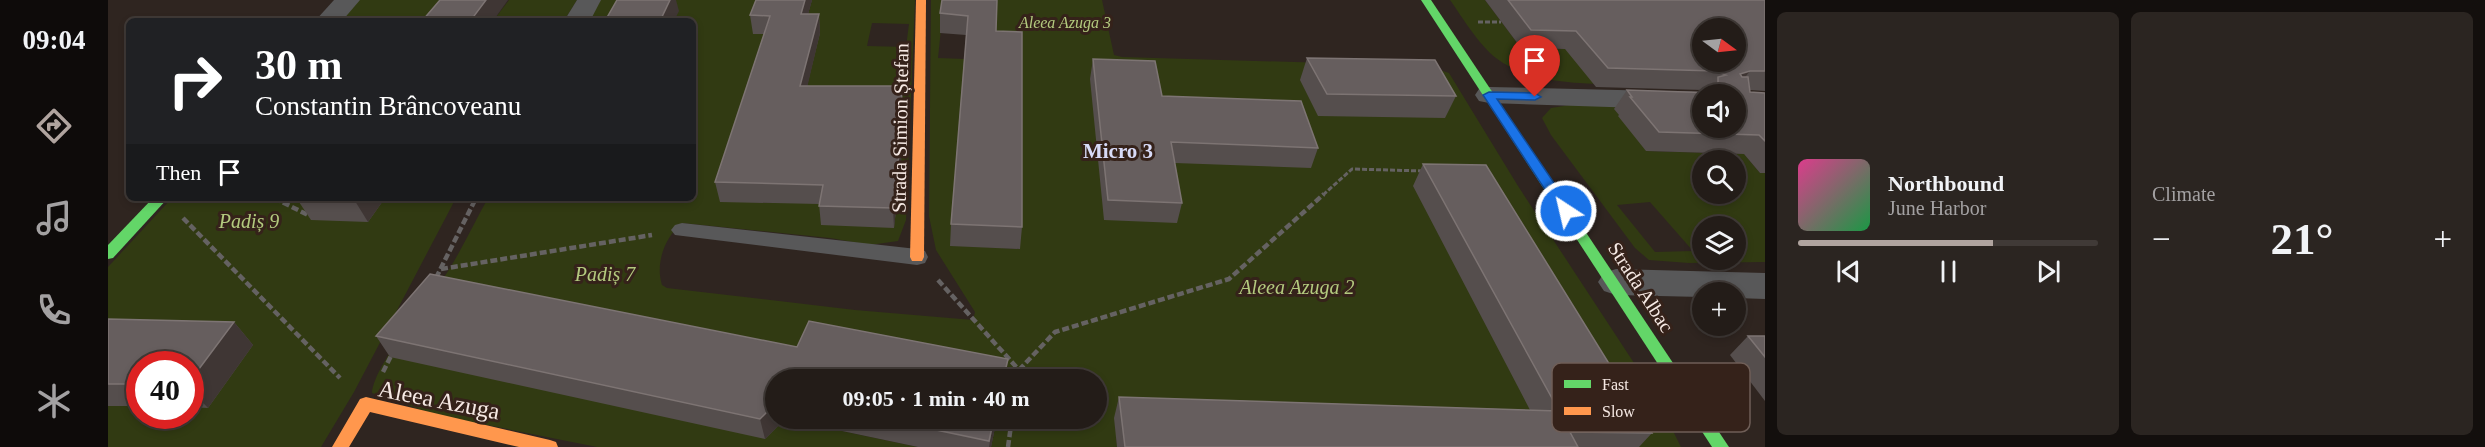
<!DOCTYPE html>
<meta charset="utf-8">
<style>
body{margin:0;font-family:"Times New Roman",serif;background:#2b2521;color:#f1f3f6;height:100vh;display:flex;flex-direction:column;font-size:22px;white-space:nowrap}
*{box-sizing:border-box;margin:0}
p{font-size:20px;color:#a3a1a2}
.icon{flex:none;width:33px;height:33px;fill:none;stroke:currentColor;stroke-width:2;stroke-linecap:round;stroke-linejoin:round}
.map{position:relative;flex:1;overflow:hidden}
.details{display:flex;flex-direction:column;gap:12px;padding:12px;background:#130f0d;width:720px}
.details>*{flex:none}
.hud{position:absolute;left:18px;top:18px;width:570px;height:183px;border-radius:9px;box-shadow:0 3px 9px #0003,0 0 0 2px #403a37;background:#202124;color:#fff;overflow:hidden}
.needle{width:39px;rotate:105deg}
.buttons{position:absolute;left:1584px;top:18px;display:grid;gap:12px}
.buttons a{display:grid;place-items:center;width:54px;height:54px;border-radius:50%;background:#231c18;box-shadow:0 3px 9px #0003,0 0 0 2px #403a37;font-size:30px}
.speed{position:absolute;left:18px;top:351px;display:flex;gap:12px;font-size:30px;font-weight:700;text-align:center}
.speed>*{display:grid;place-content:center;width:78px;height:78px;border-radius:50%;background:#231c18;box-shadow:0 3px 9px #0003,0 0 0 2px #403a37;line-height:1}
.speed .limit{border:9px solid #d22;background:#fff;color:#111}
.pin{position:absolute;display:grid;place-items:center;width:51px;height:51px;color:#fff;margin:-62px -26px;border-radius:50% 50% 50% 0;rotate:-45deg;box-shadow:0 0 6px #0007}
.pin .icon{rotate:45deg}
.me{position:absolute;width:66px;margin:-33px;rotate:325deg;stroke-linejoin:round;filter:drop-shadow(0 0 4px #0008)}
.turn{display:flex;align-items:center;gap:21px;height:126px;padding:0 30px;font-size:27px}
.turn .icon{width:78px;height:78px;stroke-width:2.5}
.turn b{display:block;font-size:42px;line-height:51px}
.then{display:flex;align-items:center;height:57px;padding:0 30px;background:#0003;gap:12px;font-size:22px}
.big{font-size:45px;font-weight:800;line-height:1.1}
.details .tile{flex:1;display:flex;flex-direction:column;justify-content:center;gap:9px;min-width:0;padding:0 21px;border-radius:9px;background:#2b2521}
.song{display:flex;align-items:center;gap:18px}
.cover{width:72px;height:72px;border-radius:9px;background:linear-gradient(135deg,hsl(330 70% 55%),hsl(140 70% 35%))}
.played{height:6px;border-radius:3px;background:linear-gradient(90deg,#b0a49f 65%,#403a37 65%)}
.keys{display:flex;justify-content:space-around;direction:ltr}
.heat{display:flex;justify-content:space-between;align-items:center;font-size:33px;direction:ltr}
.details .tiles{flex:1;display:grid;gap:12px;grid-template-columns:repeat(2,1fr)}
.trip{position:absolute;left:657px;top:369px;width:342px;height:60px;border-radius:30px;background:#231c18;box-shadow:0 3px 9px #0003,0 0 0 2px #403a37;font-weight:800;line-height:60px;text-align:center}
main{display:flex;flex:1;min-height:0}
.tabs{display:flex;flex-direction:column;width:108px;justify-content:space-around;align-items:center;background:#0e0b0a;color:#a3a1a2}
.tabs .icon{width:42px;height:42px}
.tabs .current{color:#b0a49f}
.tabs b{font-size:27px;color:#f1f3f6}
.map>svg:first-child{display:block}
.green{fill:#313a12;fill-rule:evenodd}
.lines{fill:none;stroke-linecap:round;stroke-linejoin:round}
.path-far1{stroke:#656262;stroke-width:3;stroke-dasharray:5 2;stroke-linecap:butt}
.path{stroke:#656262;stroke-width:4.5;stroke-dasharray:7 3;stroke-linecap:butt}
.lane{fill:#585859;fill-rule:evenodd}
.street{fill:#585859;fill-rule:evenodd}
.fast{fill:#63d668;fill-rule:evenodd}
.slow{fill:#ff974d;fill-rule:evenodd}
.wall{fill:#554e4d}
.shaded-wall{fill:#3f3634}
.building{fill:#665e5e;stroke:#7d7473;stroke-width:1.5;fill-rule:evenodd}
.route{fill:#1a73e8;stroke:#114b97;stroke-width:1.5}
.labels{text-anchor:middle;stroke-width:6;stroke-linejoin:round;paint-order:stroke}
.far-park-label{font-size:16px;font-style:italic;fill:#b3ca7e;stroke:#35221a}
.street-label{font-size:20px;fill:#f6e9e4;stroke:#35221a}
.park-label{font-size:20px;font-style:italic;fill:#b3ca7e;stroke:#35221a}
.neighbourhood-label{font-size:21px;font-weight:bold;fill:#d8dbf8;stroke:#35221a}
.near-street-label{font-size:24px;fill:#f6e9e4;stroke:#35221a}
.key{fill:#35221a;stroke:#6f5e57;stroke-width:1.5}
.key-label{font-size:16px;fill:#f6e9e4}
</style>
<main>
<nav class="tabs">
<b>09:04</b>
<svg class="icon current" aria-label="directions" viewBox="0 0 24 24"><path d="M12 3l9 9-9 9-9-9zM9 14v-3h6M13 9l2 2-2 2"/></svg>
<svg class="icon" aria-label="music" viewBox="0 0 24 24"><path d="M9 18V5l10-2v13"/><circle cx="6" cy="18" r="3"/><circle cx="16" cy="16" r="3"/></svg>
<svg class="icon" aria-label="phone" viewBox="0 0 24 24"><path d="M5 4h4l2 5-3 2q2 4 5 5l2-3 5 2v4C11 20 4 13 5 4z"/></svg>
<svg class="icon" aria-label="climate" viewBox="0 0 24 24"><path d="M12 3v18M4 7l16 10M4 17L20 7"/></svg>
</nav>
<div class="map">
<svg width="1657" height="447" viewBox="0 0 1657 447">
<rect width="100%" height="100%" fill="#2f2520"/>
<g class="green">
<path d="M 245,0 L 356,0 L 339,21 L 226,21 Z"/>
<path d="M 401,0 L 469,0 L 456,21 L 385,21 Z"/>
<path d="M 487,0 L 511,0 L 514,21 L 475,21 Z"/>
<path d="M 557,0 L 657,0 L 646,34 L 664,34 L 612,201 L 671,203 L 695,32 L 704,0 L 807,0 L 798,220 L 790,241 L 762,245 L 722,238 L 574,223 C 557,237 547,263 554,285 L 559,288 L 747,310 L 865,320 L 867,312 L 828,250 L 821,216 L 823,0 L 836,0 L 830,58 L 857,59 L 843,245 L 912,249 L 887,51 L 888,0 L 994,0 L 1006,55 L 1014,57 L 1287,65 L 1323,67 L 1341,73 L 1410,186 L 1547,395 L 1573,447 L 1521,447 L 1434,432 L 1007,418 L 1009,447 L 883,447 L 889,419 L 988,418 L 988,380 L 896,379 L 693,368 L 335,295 L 657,439 L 677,419 L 810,447 L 489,447 L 329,415 L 264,393 C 267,362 323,299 342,268 C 356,245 367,221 380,198 L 585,198 L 585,21 L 566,21 ZM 764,23 L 801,24 L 798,47 L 759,46 ZM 747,105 L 796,106 L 795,146 L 739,144 Z"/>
<path d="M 1342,0 L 1377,0 L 1413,48 L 1457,49 L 1516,85 C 1474,83 1423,85 1388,58 C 1371,45 1354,17 1342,0 Z"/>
<path d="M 1462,105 L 1522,105 L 1538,151 L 1636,154 L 1652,173 L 1657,173 L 1657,262 L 1581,263 L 1541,260 L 1527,248 L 1443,135 L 1434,118 L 1443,108 ZM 1594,160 L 1628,160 L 1628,194 L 1594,194 ZM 1542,202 L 1585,251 L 1547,252 L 1509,205 ZM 1594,226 L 1628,226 L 1628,260 L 1594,260 Z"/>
<path d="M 64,198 L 348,198 L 246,392 L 213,447 L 0,447 L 0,406 L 31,406 L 32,416 L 82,416 L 83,407 L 145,345 L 0,342 L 0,267 Z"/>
</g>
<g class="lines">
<g class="path-far1">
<path d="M 1370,22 L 1393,22"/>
<path d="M 1215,195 L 1244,169 L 1315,171"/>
</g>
<g class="path">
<path d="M 166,198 L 202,216"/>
<path d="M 75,218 L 232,378"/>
<path d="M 333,269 L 544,235"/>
<path d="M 328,278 L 368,198"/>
<path d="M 830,280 L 911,370"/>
<path d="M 275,372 L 284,354"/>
<path d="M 910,380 L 911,370 L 947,332 L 1121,279 L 1216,194"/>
<path d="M 900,447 L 904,418"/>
</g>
<path class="lane" d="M 574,223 L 809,249 L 817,251 L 820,257 L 817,263 L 809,265 L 567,235 L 563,230 L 567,225 Z"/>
<g class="street">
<path d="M 226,0 L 252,0 L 234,21 L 207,21 Z"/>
<path d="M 469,0 L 493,0 L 482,21 L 456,21 Z"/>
<path d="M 1381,87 L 1594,92 L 1602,94 L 1594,94 L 1594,110 L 1381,103 L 1371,101 L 1367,95 L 1371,89 Z"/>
<path d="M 1508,269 L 1657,273 L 1657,299 L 1628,298 L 1628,292 L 1594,292 L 1594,297 L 1508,295 L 1496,291 L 1490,282 L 1496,273 Z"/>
</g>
<g class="fast">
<path d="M 1313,0 L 1323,0 L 1621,447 L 1604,447 Z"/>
<path d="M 45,198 L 60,198 L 5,258 L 0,259 L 0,245 Z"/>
</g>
<g class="slow">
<path d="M 808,0 L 818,0 L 816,257 L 814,261 L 804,261 L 802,257 Z"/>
<path d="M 258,397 L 442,440 L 448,442 L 450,447 L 411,447 L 262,412 L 241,447 L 224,447 L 252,399 Z"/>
</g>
</g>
<g class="wall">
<path d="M 648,0 L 704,0 L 700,14 L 711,14 L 712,33 L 699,86 L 795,105 L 793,164 L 786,228 L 713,225 L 711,204 L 612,202 L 607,182 L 656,34 L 645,34 L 642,15 Z"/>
<path d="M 834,0 L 888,31 L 914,227 L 912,249 L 842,246 L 843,224 L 858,35 L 832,33 L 832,13 Z"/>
<path d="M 1377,0 L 1657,0 L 1657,91 L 1642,90 L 1642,92 L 1657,93 L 1657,173 L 1652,173 L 1636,154 L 1538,151 L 1510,116 L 1511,115 L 1506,109 L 1519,90 L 1599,92 L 1594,90 L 1488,87 L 1457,49 L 1413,48 Z"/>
<path d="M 1199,58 L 1348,96 L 1337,118 L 1210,116 L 1192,80 Z"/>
<path d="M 985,59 L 1054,96 L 1210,148 L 1203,168 L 1067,163 L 1074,203 L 1069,223 L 996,220 L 982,79 Z"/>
<path d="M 1315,164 L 1544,433 L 1531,447 L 1009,447 L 1006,418 L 1011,397 L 1422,410 L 1305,186 Z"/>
<path d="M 277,198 L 260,222 L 203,220 L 189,199 Z"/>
<path d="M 0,319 L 126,322 L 145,345 L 100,408 L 82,407 L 82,364 L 32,364 L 32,406 L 0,406 Z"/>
<path d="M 268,336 L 689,347 L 900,359 L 668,380 L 668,418 L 889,418 L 883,447 L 810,447 L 677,419 L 657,439 L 282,357 Z"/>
<path d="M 1640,336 L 1657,336 L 1657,401 L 1622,355 Z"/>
</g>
<g class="shaded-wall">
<path d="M 378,0 L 400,0 L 385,21 L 363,21 Z"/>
<path d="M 562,0 L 568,0 L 571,11 L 566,21 L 552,21 Z"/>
<path d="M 697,0 L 704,0 L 695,32 L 693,14 Z"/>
<path d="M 711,14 L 712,33 L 695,105 L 692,86 Z"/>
<path d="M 1642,71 L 1627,90 L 1632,74 Z"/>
<path d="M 794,86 L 795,105 L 793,164 L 786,228 L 785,208 Z"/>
<path d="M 249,198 L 277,198 L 260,222 L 247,201 Z"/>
<path d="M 126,322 L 145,345 L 100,408 L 82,389 L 82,381 Z"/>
<path d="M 900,359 L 898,380 L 895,380 Z"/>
<path d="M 668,403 L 668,418 L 677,419 L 657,439 L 652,419 Z"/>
<path d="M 886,418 L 889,418 L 883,447 L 881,447 Z"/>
</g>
<g class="building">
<path d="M 332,0 L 378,0 L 363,20 L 381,21 L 314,21 Z"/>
<path d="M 509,0 L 562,0 L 552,21 L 497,21 Z"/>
<path d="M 648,0 L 697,0 L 693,14 L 711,14 L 692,86 L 794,86 L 792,145 L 785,208 L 711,206 L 715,185 L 607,182 L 662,16 L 642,15 Z"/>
<path d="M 834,0 L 889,0 L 888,31 L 914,32 L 914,227 L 843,224 L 860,16 L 832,13 Z"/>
<path d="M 1400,0 L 1657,0 L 1657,71 L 1642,71 L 1632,74 L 1634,77 L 1640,77 L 1642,92 L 1657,93 L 1657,141 L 1651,135 L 1551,132 L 1522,97 L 1524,97 L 1519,90 L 1608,93 L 1610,91 L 1610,77 L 1618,75 L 1608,71 L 1500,68 L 1468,31 L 1423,30 ZM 1594,28 L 1628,28 L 1628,62 L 1594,62 ZM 1594,94 L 1628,94 L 1628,128 L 1594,128 Z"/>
<path d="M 1199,58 L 1327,60 L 1348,96 L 1219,94 Z"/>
<path d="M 985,59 L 1047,61 L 1054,96 L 1193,101 L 1210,148 L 1063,142 L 1074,203 L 1000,200 Z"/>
<path d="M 1315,164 L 1378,165 L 1544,433 L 1462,432 L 1470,447 L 1017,447 L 1011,397 L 1451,411 Z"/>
<path d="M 190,198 L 249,198 L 247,201 L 189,199 Z"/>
<path d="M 322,274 L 689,347 L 701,321 L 900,359 L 895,380 L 668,380 L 668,403 L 652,419 L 268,336 Z"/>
<path d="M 0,319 L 126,322 L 82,381 L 82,364 L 32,364 L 32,384 L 0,384 Z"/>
<path d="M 1640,336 L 1657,336 L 1657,357 Z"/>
<path d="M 771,418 L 886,418 L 881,441 Z"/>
</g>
<path class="route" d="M 1381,92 L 1427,93 L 1433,97 L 1427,100 L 1389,99 L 1463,208 L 1465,211 L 1463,214 L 1453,214 L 1375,95 Z"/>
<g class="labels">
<g class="far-park-label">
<text x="957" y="28">Aleea Azuga 3</text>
</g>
<g class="street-label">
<text transform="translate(792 128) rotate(-89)" y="7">Strada Simion Ștefan</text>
<text transform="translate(1533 287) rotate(57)" y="7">Strada Albac</text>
</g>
<g class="park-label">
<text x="141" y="228">Padiș 9</text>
<text x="497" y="281">Padiș 7</text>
<text x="1189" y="294">Aleea Azuga 2</text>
</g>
<g class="neighbourhood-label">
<text x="1010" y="158">Micro 3</text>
</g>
<g class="near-street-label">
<text transform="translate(331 400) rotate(11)" y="8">Aleea Azuga</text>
</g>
</g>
<rect x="1444" y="363" width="198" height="69" rx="9" class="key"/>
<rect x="1456" y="380" width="27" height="8" fill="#63d668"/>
<rect x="1456" y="407" width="27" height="8" fill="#ff974d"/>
<g class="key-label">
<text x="1494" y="390">Fast</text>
<text x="1494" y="417">Slow</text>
</g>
</svg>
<div class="buttons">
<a><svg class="needle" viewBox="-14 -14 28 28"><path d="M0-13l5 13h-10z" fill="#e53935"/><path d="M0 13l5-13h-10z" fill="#a3a1a2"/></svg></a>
<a><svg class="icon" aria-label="sound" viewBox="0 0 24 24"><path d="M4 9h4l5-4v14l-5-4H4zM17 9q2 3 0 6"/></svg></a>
<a><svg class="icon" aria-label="search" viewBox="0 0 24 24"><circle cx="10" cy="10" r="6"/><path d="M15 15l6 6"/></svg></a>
<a><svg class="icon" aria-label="layers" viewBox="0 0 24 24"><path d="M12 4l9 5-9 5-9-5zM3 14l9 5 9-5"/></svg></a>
<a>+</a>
</div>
<div class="speed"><div class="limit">40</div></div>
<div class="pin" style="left:1427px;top:97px;background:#d93025"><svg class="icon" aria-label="arrive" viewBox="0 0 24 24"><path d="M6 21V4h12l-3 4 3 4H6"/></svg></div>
<svg class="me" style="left:1458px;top:211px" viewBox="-20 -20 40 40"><circle r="17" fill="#1a73e8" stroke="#fff" stroke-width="3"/><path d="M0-11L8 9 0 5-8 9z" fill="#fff"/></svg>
<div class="trip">09:05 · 1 min · 40 m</div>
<div class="hud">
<div class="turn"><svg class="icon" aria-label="right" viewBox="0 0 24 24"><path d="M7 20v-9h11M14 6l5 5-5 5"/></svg><div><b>30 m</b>Constantin Brâncoveanu</div></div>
<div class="then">Then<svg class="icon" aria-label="arrive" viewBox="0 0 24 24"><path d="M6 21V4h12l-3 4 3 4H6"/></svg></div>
</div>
</div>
<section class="details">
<div class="tiles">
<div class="tile">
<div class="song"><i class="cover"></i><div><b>Northbound</b><p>June Harbor</p></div></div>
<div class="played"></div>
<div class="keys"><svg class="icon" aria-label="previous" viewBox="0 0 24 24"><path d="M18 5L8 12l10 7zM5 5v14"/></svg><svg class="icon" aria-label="pause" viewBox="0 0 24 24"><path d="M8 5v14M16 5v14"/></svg><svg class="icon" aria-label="next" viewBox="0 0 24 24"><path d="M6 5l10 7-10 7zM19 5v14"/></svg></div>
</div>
<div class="tile"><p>Climate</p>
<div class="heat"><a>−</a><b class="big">21°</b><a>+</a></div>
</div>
</div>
</section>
</main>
